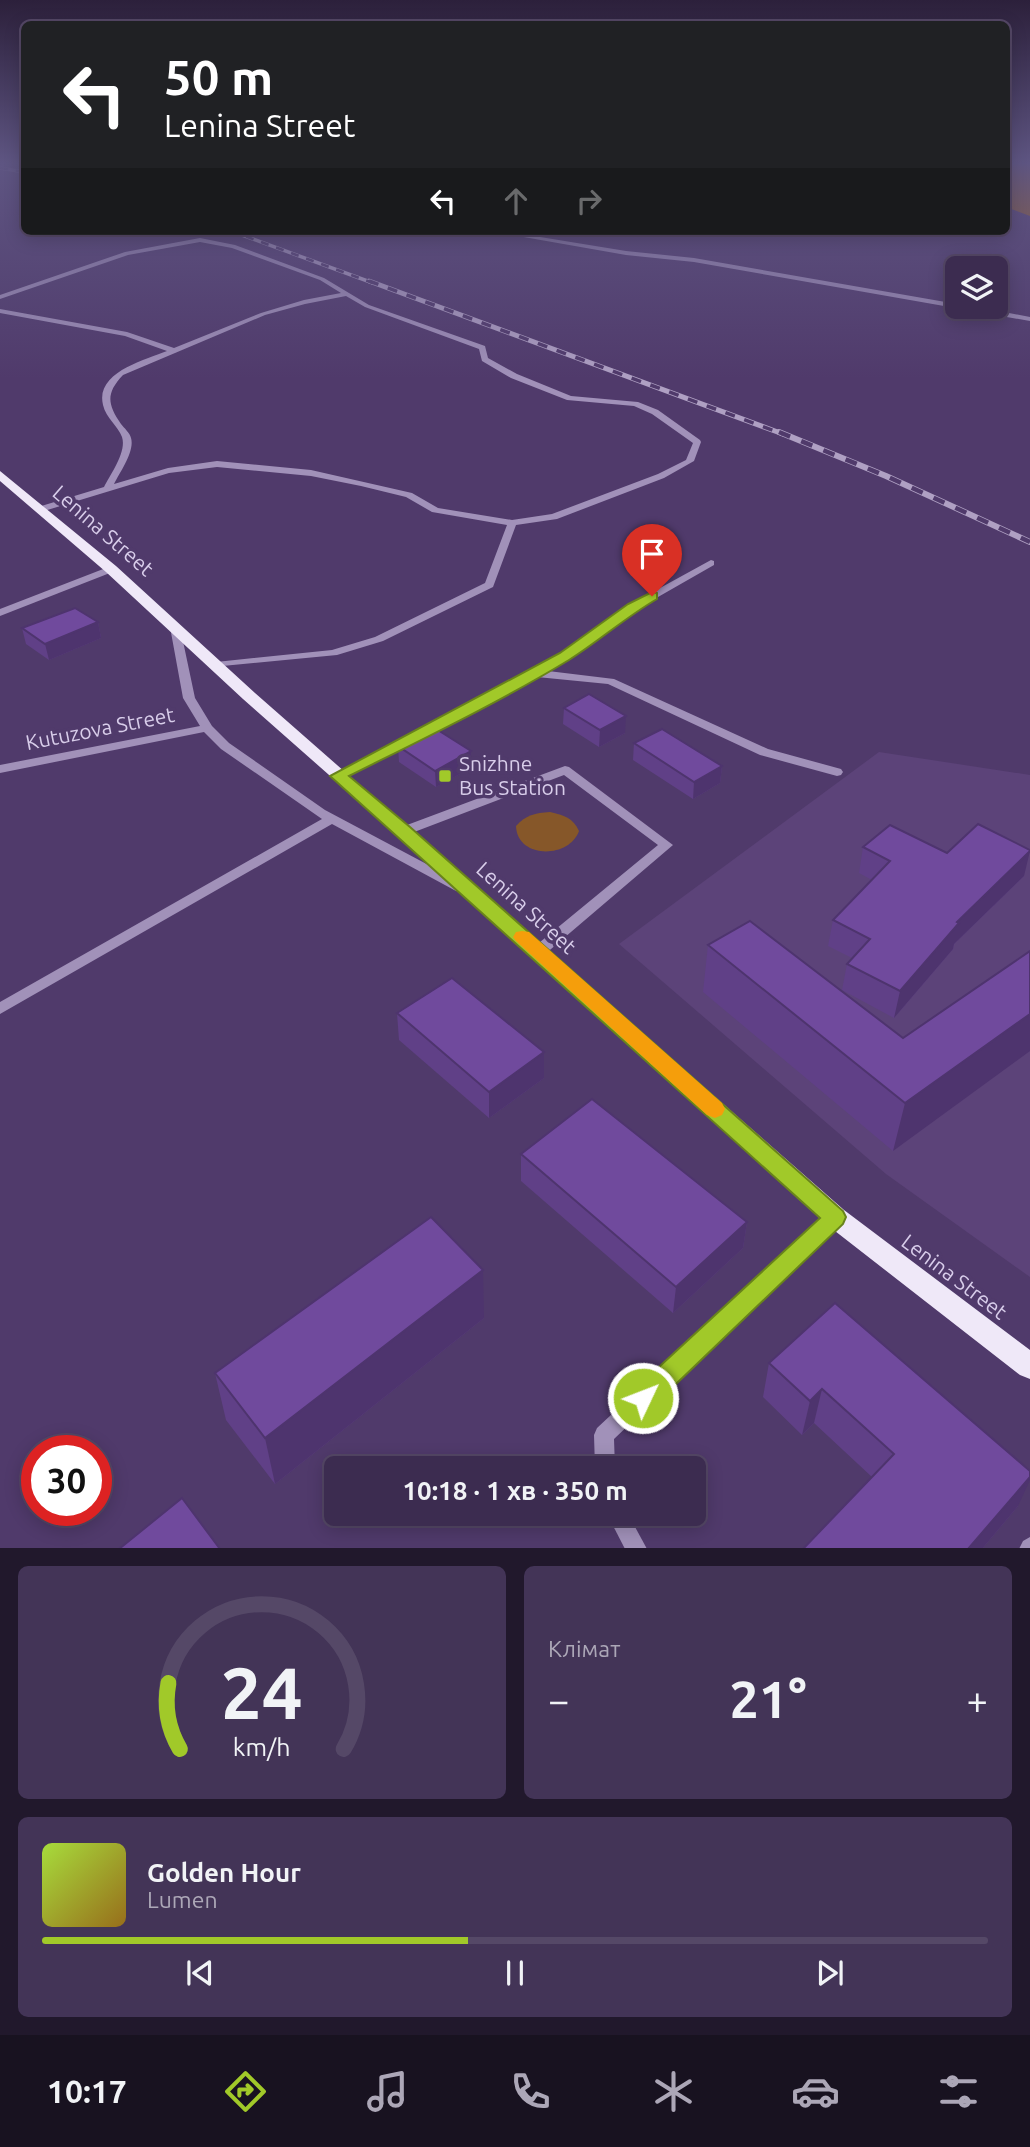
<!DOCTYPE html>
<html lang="uk">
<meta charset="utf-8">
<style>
body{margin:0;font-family:Ubuntu,sans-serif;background:#433457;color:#f1f3f6;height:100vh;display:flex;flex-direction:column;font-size:26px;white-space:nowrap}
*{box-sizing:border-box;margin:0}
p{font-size:23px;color:#aca7b7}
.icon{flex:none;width:38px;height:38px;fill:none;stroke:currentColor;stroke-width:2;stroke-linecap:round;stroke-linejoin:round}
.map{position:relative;height:1548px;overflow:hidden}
.side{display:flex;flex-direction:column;gap:18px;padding:18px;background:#21182c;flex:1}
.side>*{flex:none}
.guide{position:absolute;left:21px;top:21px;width:989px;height:214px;border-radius:10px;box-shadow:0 4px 18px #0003,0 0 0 2px #554867;background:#202124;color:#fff;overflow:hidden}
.fabs{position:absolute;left:945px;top:256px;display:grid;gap:14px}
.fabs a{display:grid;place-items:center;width:63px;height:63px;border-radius:10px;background:#3c2c50;box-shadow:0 4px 18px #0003,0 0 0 2px #554867;font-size:35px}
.speed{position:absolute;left:21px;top:1435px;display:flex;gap:14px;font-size:35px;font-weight:700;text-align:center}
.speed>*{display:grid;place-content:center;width:91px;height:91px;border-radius:50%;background:#3c2c50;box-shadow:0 4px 18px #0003,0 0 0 2px #554867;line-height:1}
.speed .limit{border:10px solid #d22;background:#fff;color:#111}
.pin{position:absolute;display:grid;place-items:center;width:60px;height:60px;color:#fff;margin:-72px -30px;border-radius:50% 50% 50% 0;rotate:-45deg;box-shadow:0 0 7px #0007}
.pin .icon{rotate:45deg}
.me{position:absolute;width:77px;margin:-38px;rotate:47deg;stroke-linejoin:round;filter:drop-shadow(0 0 5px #0008)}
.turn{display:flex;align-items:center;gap:24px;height:147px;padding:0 28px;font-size:32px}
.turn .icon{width:91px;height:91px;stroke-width:2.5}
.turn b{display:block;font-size:49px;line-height:60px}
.lanes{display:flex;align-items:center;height:66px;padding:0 28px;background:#0003;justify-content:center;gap:35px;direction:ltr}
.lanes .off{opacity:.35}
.big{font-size:52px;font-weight:600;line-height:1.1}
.side .widget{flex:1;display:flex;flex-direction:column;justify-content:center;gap:10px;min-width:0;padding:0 24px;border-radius:10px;background:#433457}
.side .dial{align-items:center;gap:0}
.dial svg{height:182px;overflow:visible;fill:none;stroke:#554867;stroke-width:7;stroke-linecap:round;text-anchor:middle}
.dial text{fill:#f1f3f6;stroke:none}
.song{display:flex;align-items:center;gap:21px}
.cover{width:84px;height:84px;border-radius:10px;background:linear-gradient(135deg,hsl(80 70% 55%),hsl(40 70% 35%))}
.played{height:7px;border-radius:4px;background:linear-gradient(90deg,#a1c929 45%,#554867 45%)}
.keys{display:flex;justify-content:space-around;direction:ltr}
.heat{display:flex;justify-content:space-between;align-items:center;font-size:38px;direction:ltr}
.side .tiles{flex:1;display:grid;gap:18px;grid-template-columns:1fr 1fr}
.widget:last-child{grid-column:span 2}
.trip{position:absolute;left:324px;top:1456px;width:382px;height:70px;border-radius:10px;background:#3c2c50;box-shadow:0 4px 18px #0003,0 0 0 2px #554867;font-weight:600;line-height:70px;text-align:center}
.dock{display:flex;height:112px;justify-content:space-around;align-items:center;background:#181220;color:#aca7b7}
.dock .icon{width:49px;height:49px}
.dock .selected{color:#a1c929}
.dock b{font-size:32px;color:#f1f3f6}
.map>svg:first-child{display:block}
.built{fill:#5c4379}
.green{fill:#865729}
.forest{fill:#b16700}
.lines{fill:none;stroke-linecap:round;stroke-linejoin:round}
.minor{fill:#a191b9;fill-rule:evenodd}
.major{fill:#efe8f8;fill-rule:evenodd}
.rail-far2-casing{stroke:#afa0c3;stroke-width:3.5}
.rail-far1-casing{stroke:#afa0c3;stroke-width:5}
.rail-casing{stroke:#afa0c3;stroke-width:6}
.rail-far2{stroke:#503a6b;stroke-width:2.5;stroke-dasharray:8;stroke-linecap:butt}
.rail-far1{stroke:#503a6b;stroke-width:3.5;stroke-dasharray:10;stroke-linecap:butt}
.rail{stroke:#503a6b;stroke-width:4.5;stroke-dasharray:12;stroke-linecap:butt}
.wall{fill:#604087}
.shaded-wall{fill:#4e346e}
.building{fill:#704a9d;stroke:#4e346e;stroke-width:2}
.route{fill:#a1c929;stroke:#69831b;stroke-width:2}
.slow{fill:#f59e0b}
.poi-dot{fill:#a1c929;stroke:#503a6b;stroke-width:2.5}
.labels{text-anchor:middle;stroke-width:7;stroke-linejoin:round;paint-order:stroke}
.street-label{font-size:21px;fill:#d8cdea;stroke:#503a6b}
.poi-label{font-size:21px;fill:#d8cdea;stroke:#503a6b;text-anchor:start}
</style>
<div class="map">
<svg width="1030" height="1549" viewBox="0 0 1030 1549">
<rect width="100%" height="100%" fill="#503a6b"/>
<path class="built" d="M 879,752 L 1030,775 L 1030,1277 L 886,1174 L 619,944 Z"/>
<path class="green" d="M 550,812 C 564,815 573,818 579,831 C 569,859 517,859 516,826 C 526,815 535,813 550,812 Z"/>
<path class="forest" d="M 1006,163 L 1030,163 L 1030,216 L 1006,207 Z"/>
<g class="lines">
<g class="minor">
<path d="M 490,231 L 504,231 L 626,251 L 694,258 L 957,304 L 957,306 L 973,306 L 1030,317 L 1030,321 L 694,262 L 626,255 Z"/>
<path d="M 200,238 L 235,245 L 324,278 L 369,305 L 485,346 L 488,358 L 517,374 L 571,396 L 638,402 L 658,410 L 700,440 L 701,442 L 694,461 L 664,478 L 557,519 L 516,525 L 493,587 L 383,641 L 337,655 L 212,667 L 211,665 L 216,662 L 332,650 L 375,637 L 485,583 L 507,525 L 432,512 L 406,497 L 361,486 L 311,476 L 217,467 L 169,473 L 44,511 L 38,511 L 38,507 L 104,487 C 110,475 127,452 122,437 C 118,426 106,418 103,405 C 95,372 145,360 167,351 L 125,336 L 0,313 L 0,309 L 127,332 L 174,348 L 261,313 L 304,300 L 341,293 L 320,280 L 232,248 L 200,242 L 128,255 L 0,299 L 0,295 L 125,252 ZM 346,296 L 365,307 L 479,349 L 482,361 L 511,378 L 567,400 L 634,406 L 652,414 L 693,443 L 686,460 L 658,474 L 552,514 L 512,520 L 438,508 L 412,493 L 311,470 L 217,461 L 168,468 L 114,484 C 120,472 135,451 131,438 C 130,433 124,428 121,424 C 107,404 106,393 123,375 L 265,315 L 305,304 Z"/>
<path d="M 711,560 L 714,561 L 714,565 L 637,609 L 569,659 L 548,671 L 614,679 L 768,749 L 841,769 L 843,772 L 841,775 L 837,776 L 760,755 L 608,684 L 537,677 L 450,724 L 342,779 L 334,779 L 332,776 L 442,720 L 561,655 L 629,605 Z"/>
<path d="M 111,566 L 116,569 L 115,571 L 0,616 L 0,609 Z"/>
<path d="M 175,624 L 180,627 L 195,698 L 212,726 L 229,743 L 325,810 L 466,885 L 468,888 L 466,891 L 456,891 L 332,824 L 0,1014 L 0,1002 L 322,819 L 221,749 L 204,732 L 0,773 L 0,765 L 200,726 L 183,698 L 170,627 Z"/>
<path d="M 565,766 L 569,767 L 673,845 L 544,955 L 534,955 L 532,951 L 534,947 L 658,845 L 564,775 L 409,834 L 404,835 L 398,831 L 399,828 Z"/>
<path d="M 835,1210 L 841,1212 L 844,1217 L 841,1222 L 614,1439 L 615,1468 L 595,1468 L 594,1435 L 597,1428 L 829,1212 Z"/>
<path d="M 607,1514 L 628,1514 L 647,1549 L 625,1549 Z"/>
<path d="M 1030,1537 L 1030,1549 L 1019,1549 L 1023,1541 Z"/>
</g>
<path class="major" d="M 0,471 L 116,566 L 255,693 L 844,1210 L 1030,1350 L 1030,1379 L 1020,1375 L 826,1224 L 397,835 L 243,699 L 106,572 L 0,481 Z"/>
<g class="rail-far2-casing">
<g id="rail-far2">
<path d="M 0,168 L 24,172"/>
<path d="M 231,231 L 373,283"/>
</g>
</g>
<g class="rail-far1-casing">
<path id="rail-far1" d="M 369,281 L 783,434"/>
</g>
<g class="rail-casing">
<path id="rail" d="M 779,432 L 886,476 L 1030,542"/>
</g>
<use href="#rail-far2" class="rail-far2"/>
<use href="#rail-far1" class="rail-far1"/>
<use href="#rail" class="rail"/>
</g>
<g class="wall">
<path d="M 98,622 L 101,638 L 49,660 L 26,644 L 22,628 Z"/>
<path d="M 564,708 L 625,733 L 599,747 L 563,724 Z"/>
<path d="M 634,743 L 722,766 L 720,783 L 693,799 L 633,760 Z"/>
<path d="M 398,746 L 471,751 L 471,768 L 436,787 L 399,762 Z"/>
<path d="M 863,847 L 947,853 L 1024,876 L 954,944 L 953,949 L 894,1018 L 842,990 L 847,964 L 852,958 L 828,946 L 833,920 L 872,880 L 859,873 Z"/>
<path d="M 708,945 L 903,1038 L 1030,951 L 893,1151 L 703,992 Z"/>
<path d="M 397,1013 L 544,1052 L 544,1078 L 489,1118 L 399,1040 Z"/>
<path d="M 521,1154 L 747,1222 L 743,1248 L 673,1313 L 521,1181 Z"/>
<path d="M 835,1303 L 1018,1506 L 982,1549 L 803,1549 L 872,1477 L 814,1423 L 802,1435 L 763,1397 L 769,1363 Z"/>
<path d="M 484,1318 L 275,1484 L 226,1420 L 215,1373 Z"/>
</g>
<g class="shaded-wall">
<path d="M 98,622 L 101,638 L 49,660 L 45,644 Z"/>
<path d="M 626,716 L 625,733 L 599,747 L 600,730 Z"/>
<path d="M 471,751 L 471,768 L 436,787 L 435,771 Z"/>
<path d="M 722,766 L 720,783 L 693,799 L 694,782 Z"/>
<path d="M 1030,851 L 1024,876 L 954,944 L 953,949 L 894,1018 L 900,991 L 957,922 Z"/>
<path d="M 1030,1014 L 1030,1051 L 893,1151 L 905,1103 Z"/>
<path d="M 544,1052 L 544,1078 L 489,1118 L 489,1092 Z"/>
<path d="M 747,1222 L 743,1248 L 673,1313 L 676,1287 Z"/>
<path d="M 483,1270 L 484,1318 L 275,1484 L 265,1438 Z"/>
<path d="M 822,1389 L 814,1423 L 802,1435 L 810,1401 Z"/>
<path d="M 1030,1477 L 1030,1480 L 1018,1506 L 982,1549 L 968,1549 Z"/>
</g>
<g class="building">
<path d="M 75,608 L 98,622 L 45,644 L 22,628 Z"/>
<path d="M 589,694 L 626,716 L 600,730 L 564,708 Z"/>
<path d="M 433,727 L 471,751 L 435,771 L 398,746 Z"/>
<path d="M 662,729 L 722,766 L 694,782 L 634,743 Z"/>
<path d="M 978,824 L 1030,850 L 1030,851 L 957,922 L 959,923 L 900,991 L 847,964 L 870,939 L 833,920 L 890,861 L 863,847 L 890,825 L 947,853 Z"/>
<path d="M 750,921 L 903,1038 L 1030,951 L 1030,1014 L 905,1103 L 708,945 Z"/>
<path d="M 452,978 L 544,1052 L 489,1092 L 397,1013 Z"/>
<path d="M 592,1099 L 747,1222 L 676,1287 L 521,1154 Z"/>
<path d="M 431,1217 L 483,1270 L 265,1438 L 215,1373 Z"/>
<path d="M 835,1303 L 1030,1471 L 1030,1477 L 968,1549 L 803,1549 L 894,1454 L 822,1389 L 810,1401 L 769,1363 Z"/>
<path d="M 182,1498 L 220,1549 L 119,1549 Z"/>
</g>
<linearGradient id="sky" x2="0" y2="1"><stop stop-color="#2c203b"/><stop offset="0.43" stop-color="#5e5582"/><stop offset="1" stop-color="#5e5582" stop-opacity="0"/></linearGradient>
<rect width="1030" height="379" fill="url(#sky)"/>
<path class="route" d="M 652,592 L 657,593 L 657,599 C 626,617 599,641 569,660 C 498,703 423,739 349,776 L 410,827 L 843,1211 L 846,1217 L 843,1224 L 652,1407 L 643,1410 L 634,1407 L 631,1398 L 634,1390 L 820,1218 L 330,776 L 560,653 L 628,604 Z"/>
<path class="slow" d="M 522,931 L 529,932 L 722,1103 L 725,1109 L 722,1115 L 715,1118 L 707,1115 L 516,941 L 513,937 L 516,932 Z"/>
<rect class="poi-dot" x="438" y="769" width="14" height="14" rx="3.5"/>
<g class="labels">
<g class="street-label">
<text transform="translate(103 531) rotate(41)" y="7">Lenina Street</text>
<text transform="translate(100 729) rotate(-11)" y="7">Kutuzova Street</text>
<text transform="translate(526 908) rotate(42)" y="7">Lenina Street</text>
<text transform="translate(954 1277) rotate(37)" y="7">Lenina Street</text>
</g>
<g class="poi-label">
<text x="459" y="771">Snizhne<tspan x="459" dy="24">Bus Station</tspan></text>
</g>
</g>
</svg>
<div class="fabs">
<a><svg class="icon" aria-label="layers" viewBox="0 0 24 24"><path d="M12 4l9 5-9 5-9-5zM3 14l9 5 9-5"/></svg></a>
</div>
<div class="speed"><div class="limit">30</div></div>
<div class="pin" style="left:652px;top:596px;background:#d93025"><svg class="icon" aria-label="arrive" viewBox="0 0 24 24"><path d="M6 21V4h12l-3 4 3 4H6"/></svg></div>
<svg class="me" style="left:643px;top:1398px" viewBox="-20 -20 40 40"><circle r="17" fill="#a1c929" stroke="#fff" stroke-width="3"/><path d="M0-11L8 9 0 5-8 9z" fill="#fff"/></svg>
<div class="trip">10:18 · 1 хв · 350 m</div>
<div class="guide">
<div class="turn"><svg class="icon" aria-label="left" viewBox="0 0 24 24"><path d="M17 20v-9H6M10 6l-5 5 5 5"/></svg><div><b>50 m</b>Lenina Street</div></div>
<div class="lanes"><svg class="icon" aria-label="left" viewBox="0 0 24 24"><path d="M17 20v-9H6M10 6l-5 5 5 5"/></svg><svg class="icon off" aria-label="ahead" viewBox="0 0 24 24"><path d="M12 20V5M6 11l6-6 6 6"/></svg><svg class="icon off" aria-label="right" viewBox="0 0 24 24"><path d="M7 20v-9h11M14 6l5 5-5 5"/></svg></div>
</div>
</div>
<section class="side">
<div class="tiles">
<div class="widget dial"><svg viewBox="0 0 100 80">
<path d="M14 69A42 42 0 1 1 86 69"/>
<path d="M14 69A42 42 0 0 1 9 40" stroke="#a1c929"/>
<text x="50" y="56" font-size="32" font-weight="700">24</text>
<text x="50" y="72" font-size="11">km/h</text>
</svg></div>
<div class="widget"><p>Клімат</p>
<div class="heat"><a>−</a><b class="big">21°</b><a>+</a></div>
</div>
<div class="widget">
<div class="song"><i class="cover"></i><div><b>Golden Hour</b><p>Lumen</p></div></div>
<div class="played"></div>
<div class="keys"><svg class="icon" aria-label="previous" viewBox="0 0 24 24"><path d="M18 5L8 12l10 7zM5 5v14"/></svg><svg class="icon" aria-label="pause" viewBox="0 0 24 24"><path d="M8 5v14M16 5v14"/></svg><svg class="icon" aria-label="next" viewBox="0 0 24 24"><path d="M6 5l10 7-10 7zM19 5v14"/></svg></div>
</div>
</div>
</section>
<nav class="dock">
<b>10:17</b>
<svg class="icon selected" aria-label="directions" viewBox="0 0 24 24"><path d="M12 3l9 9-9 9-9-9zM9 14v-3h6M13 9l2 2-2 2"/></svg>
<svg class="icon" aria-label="music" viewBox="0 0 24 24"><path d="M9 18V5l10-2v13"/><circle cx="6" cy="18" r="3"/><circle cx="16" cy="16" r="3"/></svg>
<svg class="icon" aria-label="phone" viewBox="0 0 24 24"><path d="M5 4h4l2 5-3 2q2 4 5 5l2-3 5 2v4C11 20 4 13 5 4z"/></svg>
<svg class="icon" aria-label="climate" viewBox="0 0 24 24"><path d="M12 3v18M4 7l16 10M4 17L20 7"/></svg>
<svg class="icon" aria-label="car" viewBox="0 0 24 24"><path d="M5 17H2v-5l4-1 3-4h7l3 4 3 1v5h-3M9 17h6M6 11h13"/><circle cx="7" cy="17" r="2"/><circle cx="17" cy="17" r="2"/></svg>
<svg class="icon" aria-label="filters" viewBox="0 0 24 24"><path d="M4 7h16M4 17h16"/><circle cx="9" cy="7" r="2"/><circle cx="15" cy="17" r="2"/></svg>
</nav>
